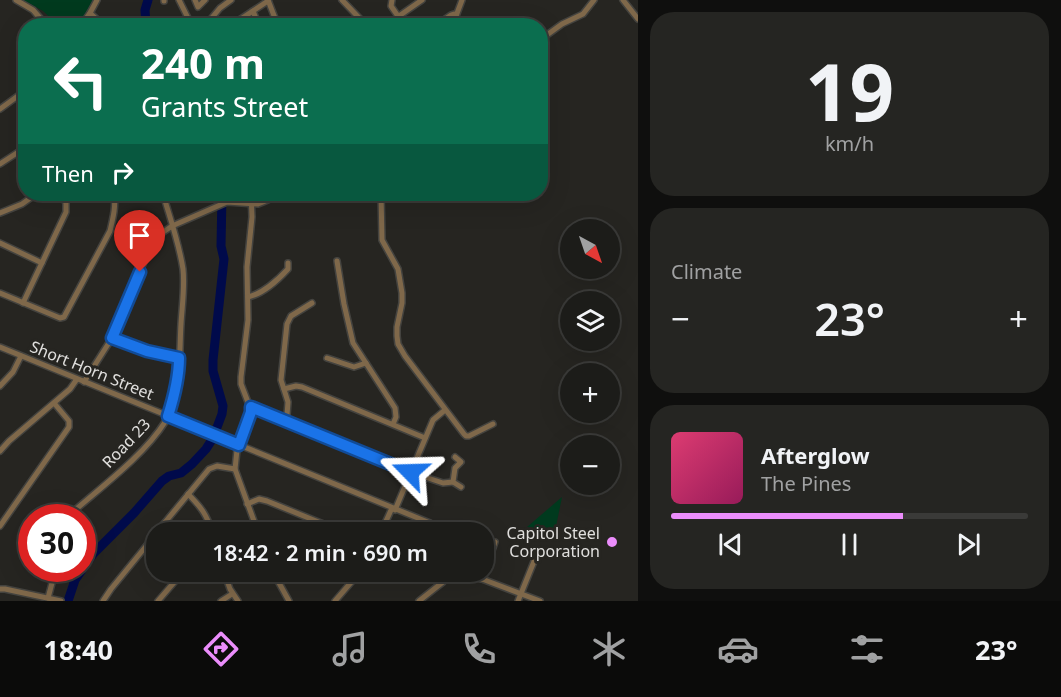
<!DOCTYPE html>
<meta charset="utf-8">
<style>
body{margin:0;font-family:"Noto Sans",sans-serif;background:#252522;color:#f1f3f6;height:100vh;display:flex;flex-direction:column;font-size:22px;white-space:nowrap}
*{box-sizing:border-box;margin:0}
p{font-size:20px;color:#a0a1a2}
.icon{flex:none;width:33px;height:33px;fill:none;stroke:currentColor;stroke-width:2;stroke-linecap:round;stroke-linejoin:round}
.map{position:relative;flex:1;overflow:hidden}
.panel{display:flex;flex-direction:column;gap:12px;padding:12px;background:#0f0f0e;width:423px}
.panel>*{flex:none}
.top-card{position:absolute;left:18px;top:18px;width:530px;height:183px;border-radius:24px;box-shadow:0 6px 24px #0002,0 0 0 2px #3a3a38;background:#0b6e4f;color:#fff;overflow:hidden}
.needle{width:39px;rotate:140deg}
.fabs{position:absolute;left:560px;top:219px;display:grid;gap:12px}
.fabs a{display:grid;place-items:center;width:60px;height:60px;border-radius:50%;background:#1c1c19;box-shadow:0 6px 24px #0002,0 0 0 2px #3a3a38;font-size:30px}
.speed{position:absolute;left:18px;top:504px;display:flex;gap:12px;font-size:30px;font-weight:700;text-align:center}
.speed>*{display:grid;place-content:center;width:78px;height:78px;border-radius:50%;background:#1c1c19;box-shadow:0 6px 24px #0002,0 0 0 2px #3a3a38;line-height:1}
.speed .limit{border:9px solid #d22;background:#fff;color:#111}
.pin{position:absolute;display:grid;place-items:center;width:51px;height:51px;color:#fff;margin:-62px -26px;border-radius:50% 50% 50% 0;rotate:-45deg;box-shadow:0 0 6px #0007}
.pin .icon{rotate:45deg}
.me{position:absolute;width:66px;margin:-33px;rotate:292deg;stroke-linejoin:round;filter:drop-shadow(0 0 4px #0008)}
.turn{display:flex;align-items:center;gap:21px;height:126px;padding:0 24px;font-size:27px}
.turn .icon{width:78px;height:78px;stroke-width:2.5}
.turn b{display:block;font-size:42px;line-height:51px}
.then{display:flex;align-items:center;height:57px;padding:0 24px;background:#0003;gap:12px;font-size:22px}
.big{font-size:45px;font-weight:600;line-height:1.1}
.panel .tile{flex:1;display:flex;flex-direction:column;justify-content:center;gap:9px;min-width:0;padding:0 21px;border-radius:24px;background:#252522}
.panel .dial{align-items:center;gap:0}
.dial b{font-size:78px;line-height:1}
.song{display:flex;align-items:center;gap:18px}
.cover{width:72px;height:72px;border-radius:9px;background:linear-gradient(135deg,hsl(340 70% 55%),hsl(330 70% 35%))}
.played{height:6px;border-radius:3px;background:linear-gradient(90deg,#eb8dfb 65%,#3a3a38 65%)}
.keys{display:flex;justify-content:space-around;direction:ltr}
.heat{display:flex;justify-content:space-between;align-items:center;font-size:33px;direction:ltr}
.trip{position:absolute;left:146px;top:522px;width:348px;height:60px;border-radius:24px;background:#1c1c19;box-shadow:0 6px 24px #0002,0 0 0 2px #3a3a38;font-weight:600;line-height:60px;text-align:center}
.dock{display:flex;height:96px;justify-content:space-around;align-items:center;background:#0b0b0a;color:#a0a1a2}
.dock .icon{width:42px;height:42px}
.dock .selected{color:#eb8dfb}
.dock b{font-size:27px;color:#f1f3f6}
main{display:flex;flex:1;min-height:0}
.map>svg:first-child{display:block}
.green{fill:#003a1e}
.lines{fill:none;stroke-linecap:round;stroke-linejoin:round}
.river{stroke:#000a4b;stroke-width:9}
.minor-casing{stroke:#44433f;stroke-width:8}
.minor{stroke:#7f684a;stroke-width:5}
.route-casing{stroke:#114b97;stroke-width:15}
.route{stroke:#1a73e8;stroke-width:10}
.poi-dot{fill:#eb8dfb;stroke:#262521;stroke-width:2}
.labels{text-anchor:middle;stroke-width:6;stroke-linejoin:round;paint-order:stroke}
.street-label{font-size:16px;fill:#e0dfdd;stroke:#262521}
.poi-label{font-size:16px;fill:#e0dfdd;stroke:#262521;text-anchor:end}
</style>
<main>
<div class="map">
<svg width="638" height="601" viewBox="0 0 638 601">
<rect width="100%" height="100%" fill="#262521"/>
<g class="green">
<path d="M 23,0 L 93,0 L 81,21 L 75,25 L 59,26 L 43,11 Z"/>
<path d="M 562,497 L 553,541 L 527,527 Z"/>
</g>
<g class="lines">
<g class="river">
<path d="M 146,26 L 145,10 L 148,0"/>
<path d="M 68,601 L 75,580 L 94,553 L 134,513 L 162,481 L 169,476 L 181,473 L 192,464 L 206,449 L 213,438 L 222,414 L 223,406 L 213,371 L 213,360 L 224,259 L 221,246 L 222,194"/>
</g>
<g class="minor-casing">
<g id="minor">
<path d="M 16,0 L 33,10 L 47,26"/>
<path d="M 164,0 L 164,1"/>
<path d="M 179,0 L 188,18"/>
<path d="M 195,0 L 198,7 L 205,0"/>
<path d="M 268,0 L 278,26"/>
<path d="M 342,0 L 367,26"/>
<path d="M 392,0 L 391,6 L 400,19 L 398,26"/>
<path d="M 623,0 L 638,19"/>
<path d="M 253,11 L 259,26"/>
<path d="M 90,13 L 104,26"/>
<path d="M 399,16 L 422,0"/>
<path d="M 81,26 L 90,13 L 97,0"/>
<path d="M 205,26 L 220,8 L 231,0"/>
<path d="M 230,26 L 268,1"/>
<path d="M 435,26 L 451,15 L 454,14 L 456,16"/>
<path d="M 456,26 L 456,16 L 462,0"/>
<path d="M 540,40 L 562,24 L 583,14 L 594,0"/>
<path d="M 0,109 L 26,90"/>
<path d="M 0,164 L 26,147"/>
<path d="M 251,194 L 252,217 L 247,267 L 248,320 L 241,377 L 241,384 L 251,410 L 237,450 L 235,469 L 258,532"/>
<path d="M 381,194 L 382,240 L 398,269 L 402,293 L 402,303 L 397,327 L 397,336 L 398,344 L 405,356 L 464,434 L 466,436 L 469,436 L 493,424"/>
<path d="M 0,213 L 22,204 L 36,194"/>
<path d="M 0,243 L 42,263"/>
<path d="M 337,261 L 344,304 L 353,343 L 395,408 L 396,417 L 393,424"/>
<path d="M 0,293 L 60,318 L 64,317 L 110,231 C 113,218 116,207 114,194"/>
<path d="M 248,297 C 262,294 278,280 288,269 L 288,263"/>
<path d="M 23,303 L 66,212 L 66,203 L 61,194"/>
<path d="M 112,338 L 147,351 L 179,358"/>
<path d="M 0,347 L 430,523"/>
<path d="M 327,358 L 354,367 L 366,363"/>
<path d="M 84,382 L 112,338 L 149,250 L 159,235 L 172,226 L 227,202 L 258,204 L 263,202 L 281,194"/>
<path d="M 0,386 L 13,372 L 21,356"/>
<path d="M 284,389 L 296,386 L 302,387 L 425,438"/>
<path d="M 251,407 L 410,472 L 443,483 L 453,482"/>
<path d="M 284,421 L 287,415 L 288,402 L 281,380 L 287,324 L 291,316 L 312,303"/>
<path d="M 0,451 L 9,441 L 70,389 L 77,379"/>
<path d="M 455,457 L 461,462 L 455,468 L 453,482 L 461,487"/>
<path d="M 188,494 C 201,507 207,515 212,532"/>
<path d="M 247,504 L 259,499 L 267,501 L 343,532"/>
<path d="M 395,510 L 433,420 L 445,410"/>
<path d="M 66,518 C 97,490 143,457 165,422 C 182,394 179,355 181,324 C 182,306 185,287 183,269 C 179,243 170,218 163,194"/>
<path d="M 0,526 L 69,427 L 69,421 L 54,403"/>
<path d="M 157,532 L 209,469 L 217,466 L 235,469"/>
<path d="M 381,532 L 392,508"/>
<path d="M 224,572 L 230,589 L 238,601"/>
<path d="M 273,572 L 289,601"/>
<path d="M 337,572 L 354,579"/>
<path d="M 449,572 L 482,579 L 540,601"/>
<path d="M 482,579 L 495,542"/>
<path d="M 0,589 L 5,589 L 61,601"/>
<path d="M 48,598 L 56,568"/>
<path d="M 103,601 L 111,589 L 156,534"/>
<path d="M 158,601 L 183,572"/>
<path d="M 221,601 L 232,594"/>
<path d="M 335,601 L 360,572"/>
<path d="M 419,601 L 443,582 L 450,572"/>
<path d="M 518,601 L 537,554"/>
</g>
</g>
<use href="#minor" class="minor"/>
</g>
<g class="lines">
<g class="route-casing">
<path id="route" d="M 140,272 L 112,338 L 147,351 L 179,358 C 179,378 174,397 168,416 L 239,445 L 251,412 L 251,407 L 410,472"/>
</g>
<use href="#route" class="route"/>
</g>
<circle class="poi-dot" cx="612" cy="542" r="6"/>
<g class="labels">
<g class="street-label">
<text transform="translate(92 370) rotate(22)" y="6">Short Horn Street</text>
<text transform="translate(126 443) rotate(-46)" y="6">Road 23</text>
</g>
<g class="poi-label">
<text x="600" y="539">Capitol Steel<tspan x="600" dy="18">Corporation</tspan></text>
</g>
</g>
</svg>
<div class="fabs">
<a><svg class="needle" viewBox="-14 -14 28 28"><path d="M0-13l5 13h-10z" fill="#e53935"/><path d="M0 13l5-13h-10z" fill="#a0a1a2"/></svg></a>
<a><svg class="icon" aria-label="layers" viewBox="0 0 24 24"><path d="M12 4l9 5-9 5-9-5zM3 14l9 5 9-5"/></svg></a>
<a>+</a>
<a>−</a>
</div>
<div class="speed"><div class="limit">30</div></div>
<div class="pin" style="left:140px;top:272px;background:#d93025"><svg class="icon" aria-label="arrive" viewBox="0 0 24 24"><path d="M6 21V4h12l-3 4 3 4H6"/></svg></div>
<svg class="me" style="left:410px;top:472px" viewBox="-20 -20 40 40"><path d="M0-17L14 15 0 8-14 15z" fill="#1a73e8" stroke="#fff" stroke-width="4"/></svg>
<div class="trip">18:42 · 2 min · 690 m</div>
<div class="top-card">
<div class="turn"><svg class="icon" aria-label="left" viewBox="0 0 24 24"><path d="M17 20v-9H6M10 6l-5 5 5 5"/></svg><div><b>240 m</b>Grants Street</div></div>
<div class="then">Then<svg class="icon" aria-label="right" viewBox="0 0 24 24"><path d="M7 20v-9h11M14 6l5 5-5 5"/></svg></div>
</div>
</div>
<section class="panel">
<div class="tile dial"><b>19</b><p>km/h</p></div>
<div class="tile"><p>Climate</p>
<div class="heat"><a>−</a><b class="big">23°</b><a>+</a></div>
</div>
<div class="tile">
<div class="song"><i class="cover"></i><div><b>Afterglow</b><p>The Pines</p></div></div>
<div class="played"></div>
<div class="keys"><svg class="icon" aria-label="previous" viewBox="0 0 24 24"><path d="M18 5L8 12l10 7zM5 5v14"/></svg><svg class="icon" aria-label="pause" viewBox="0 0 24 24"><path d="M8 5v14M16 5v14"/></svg><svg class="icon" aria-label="next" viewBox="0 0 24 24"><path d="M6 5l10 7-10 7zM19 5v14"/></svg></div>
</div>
</section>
</main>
<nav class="dock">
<b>18:40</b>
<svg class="icon selected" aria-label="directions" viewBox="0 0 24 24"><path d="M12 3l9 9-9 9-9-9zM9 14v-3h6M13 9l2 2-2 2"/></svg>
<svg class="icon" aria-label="music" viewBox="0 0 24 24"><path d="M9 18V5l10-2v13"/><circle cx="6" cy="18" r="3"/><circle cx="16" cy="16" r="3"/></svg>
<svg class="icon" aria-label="phone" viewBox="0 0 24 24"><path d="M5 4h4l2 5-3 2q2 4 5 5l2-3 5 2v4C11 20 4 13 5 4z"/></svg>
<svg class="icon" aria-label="climate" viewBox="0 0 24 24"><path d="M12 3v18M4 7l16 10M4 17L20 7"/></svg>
<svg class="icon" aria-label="car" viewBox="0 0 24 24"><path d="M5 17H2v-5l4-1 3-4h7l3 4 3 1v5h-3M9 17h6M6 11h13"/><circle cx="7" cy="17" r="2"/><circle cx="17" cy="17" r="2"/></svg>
<svg class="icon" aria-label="filters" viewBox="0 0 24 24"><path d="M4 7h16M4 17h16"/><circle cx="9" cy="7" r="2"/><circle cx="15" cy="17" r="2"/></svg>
<b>23°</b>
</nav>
